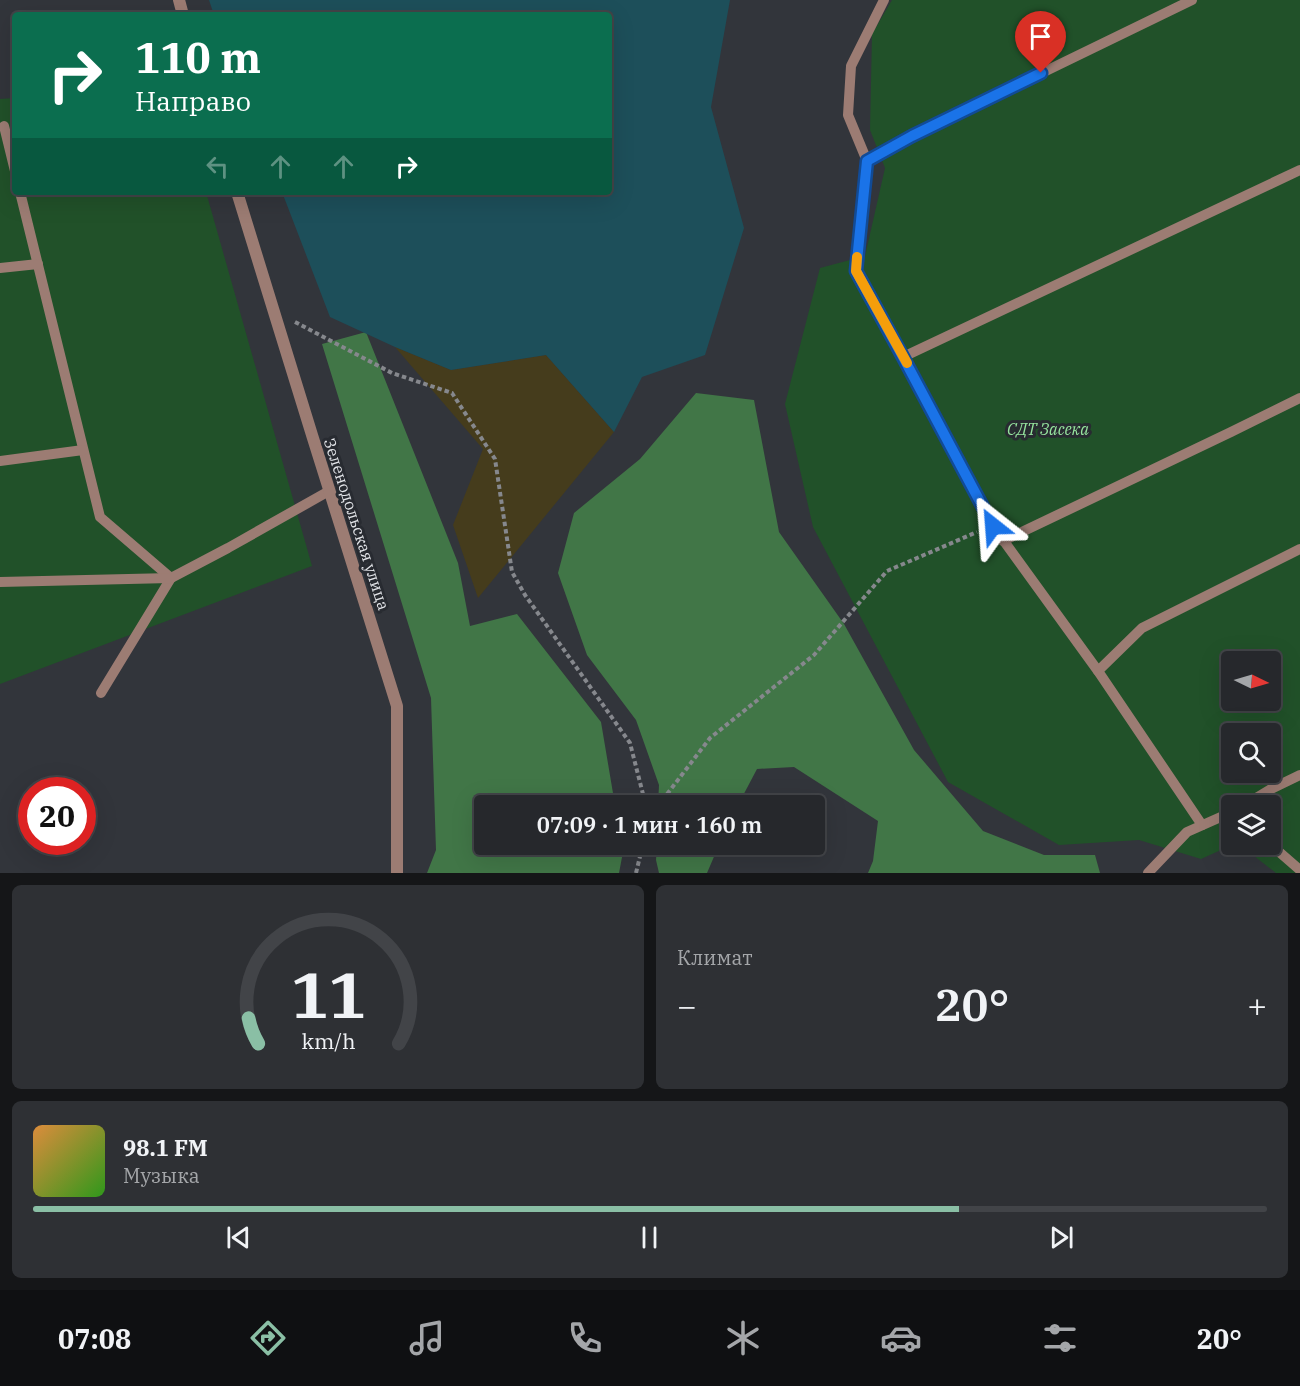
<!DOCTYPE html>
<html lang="ru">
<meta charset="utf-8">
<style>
body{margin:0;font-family:"IBM Plex Serif",serif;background:#2e3034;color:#f1f3f6;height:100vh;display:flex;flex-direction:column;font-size:22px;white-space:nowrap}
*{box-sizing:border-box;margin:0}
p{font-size:20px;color:#a4a6a9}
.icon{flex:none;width:33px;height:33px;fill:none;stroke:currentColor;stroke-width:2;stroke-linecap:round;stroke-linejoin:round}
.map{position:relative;height:873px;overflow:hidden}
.details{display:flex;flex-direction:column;gap:12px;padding:12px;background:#151618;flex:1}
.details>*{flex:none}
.banner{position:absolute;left:12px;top:12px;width:600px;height:183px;border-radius:6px;box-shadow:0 6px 24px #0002,0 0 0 2px #424448;background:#0b6e4f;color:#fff;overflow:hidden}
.needle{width:39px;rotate:95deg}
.buttons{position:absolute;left:1221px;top:651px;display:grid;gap:12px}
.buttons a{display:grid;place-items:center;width:60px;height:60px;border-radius:6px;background:#26282c;box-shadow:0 6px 24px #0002,0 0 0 2px #424448;font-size:30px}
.speed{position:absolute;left:18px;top:777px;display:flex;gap:12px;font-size:30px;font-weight:700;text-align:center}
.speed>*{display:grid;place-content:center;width:78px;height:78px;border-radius:50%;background:#26282c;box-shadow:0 6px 24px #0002,0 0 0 2px #424448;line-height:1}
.speed .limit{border:9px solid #d22;background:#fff;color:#111}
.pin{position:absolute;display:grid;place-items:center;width:51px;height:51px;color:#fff;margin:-62px -26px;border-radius:50% 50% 50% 0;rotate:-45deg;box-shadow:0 0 6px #0007}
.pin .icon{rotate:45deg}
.me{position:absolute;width:66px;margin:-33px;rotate:332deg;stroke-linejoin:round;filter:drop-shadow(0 0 4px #0008)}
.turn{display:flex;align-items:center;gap:21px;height:126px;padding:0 24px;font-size:27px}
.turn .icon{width:78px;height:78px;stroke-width:2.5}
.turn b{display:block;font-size:42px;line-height:51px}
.lanes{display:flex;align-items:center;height:57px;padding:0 24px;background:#0003;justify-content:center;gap:30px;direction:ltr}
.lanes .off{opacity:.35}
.big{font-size:45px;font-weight:600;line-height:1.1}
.details .tile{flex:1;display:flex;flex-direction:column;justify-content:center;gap:9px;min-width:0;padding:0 21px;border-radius:9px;background:#2e3034}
.details .dial{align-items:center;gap:0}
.dial svg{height:156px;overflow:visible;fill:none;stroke:#424448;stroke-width:7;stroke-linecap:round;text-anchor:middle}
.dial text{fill:#f1f3f6;stroke:none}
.song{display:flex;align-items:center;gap:18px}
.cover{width:72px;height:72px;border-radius:9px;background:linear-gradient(135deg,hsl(30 70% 55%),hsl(110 70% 35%))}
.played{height:6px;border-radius:3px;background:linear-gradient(90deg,#8abfa5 75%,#424448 75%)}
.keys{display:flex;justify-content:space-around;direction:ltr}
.heat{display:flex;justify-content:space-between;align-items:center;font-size:33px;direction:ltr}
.details .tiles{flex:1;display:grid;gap:12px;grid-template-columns:1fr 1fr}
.tile:last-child{grid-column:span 2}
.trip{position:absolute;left:474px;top:795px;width:351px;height:60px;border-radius:6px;background:#26282c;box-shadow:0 6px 24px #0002,0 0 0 2px #424448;font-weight:600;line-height:60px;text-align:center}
.tab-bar{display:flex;height:96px;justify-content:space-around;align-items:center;background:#0f1012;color:#a4a6a9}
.tab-bar .icon{width:42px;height:42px}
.tab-bar .selected{color:#8abfa5}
.tab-bar b{font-size:27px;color:#f1f3f6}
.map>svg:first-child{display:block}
.green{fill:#215129;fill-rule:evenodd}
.forest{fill:#417647}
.sand{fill:#453c1c}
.water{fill:#1d4f5a}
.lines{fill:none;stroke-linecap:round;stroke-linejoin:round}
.path{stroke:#86888d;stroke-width:4;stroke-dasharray:4.5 3;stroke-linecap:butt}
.lane{stroke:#9c7c73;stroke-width:10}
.street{stroke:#9c7c73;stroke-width:12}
.route-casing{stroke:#114b97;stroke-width:15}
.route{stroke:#1a73e8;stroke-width:10}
.slow{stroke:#f59e0b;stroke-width:10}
.labels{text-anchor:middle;stroke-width:6;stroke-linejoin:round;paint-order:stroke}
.park-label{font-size:16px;font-style:italic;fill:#96e49e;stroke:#282b31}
.street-label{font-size:16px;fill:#e4e6ea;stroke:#282b31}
</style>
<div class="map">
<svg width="1300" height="873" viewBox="0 0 1300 873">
<rect width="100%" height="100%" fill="#32353b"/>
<g class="green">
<path d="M 892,0 L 1300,0 L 1300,873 L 1276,873 L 1240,845 L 1270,844 L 1270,806 L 1232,806 L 1232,845 L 1201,859 L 1139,840 L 1059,845 L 948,782 L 813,527 L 785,404 L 820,268 L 865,256 L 885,168 L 870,130 L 872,34 ZM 1232,662 L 1270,662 L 1270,700 L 1232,700 ZM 1232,734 L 1270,734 L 1270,772 L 1232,772 Z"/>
<path d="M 15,98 L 15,192 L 206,192 L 312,566 L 0,684 L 0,99 Z"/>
</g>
<g class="forest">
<path d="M 366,332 L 458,563 L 470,626 L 517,614 L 601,722 L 615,805 L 484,806 L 484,844 L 622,845 L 623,852 L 619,873 L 427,873 L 436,850 L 431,698 L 322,344 Z"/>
<path d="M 696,393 L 754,400 L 779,532 L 844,624 L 914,750 L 983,831 L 1044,855 L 1095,855 L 1100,873 L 868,873 L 873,861 L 878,821 L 794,767 L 757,769 L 738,805 L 658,805 L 659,785 L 636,720 L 587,655 L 558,573 L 574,513 L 640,459 Z"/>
<path d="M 657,845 L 657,844 L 719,845 L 707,873 L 659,873 L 656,860 Z"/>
</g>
<path class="sand" d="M 395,347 L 451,370 L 546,355 L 614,432 L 478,598 L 453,525 L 483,449 Z"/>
<path class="water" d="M 209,0 L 730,0 L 711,107 L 744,228 L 705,355 L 642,377 L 614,432 L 546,355 L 451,370 L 395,347 L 330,317 L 282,192 L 609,192 L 609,15 L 214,15 Z"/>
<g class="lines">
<g class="path">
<path d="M 295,322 L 392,373 L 452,393 L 495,459 L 512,572 L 525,595 L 630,743 L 646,806"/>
<path d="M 658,806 L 710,738 L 814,655 L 887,571 L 977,532"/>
<path d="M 636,873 L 643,844"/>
</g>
<g class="lane">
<path d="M 884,0 L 851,66 L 848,115 L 867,161 L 856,271 L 903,357 L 993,526 L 1098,671"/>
<path d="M 4,126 L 15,171"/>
<path d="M 867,161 L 912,136 L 1192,0"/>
<path d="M 20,192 L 100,517 L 171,578 L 101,693"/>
<path d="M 0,268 L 38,264"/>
<path d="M 903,357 L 1300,170"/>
<path d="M 0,461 L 83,450"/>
<path d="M 1003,541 L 1231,432 L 1300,398"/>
<path d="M 0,582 L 171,578 L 228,548 L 329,491"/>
<path d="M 1243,806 L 1271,789 L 1300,775"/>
<path d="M 1202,825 L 1098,671 L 1142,628 L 1300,549"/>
<path d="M 1270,844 L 1300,870"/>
<path d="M 1148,873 L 1187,832 L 1232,812"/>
</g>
<g class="street">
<path d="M 179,0 L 183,15"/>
<path d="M 237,192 L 312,435 L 397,706 L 397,873"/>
</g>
</g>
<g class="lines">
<g class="route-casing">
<path id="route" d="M 993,526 L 903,357 L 856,271 L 867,161 L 912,136 L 1041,73"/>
</g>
<use href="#route" class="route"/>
<path class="slow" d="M 857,257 L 856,271 L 907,363"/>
</g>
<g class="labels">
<g class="park-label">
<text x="1048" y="435">СДТ Засека</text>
</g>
<g class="street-label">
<text transform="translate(357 524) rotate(72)" y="6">Зеленодольская улица</text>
</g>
</g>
</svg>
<div class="buttons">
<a><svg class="needle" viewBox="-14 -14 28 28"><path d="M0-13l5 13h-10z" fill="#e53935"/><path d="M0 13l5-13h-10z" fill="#a4a6a9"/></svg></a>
<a><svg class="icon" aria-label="search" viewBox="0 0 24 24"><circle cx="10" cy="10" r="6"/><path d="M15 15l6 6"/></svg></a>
<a><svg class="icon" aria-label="layers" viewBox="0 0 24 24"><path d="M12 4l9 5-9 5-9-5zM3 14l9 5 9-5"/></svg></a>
</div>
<div class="speed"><div class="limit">20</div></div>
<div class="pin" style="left:1041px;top:73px;background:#d93025"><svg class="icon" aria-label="arrive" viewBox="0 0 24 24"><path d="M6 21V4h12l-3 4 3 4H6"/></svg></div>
<svg class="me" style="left:993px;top:526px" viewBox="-20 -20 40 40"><path d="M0-17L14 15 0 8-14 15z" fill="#1a73e8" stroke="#fff" stroke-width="4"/></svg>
<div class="trip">07:09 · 1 мин · 160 m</div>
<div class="banner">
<div class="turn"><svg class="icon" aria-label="right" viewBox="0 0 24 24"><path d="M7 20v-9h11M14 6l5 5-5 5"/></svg><div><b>110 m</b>Направо</div></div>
<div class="lanes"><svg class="icon off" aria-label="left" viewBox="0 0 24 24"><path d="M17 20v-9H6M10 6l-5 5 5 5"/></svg><svg class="icon off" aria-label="ahead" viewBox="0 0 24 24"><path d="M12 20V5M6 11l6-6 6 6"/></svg><svg class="icon off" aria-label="ahead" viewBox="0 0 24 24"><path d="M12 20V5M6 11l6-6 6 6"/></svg><svg class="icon" aria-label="right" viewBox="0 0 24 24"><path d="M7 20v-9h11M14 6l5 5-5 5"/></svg></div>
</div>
</div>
<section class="details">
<div class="tiles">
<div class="tile dial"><svg viewBox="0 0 100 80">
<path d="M14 69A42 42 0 1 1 86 69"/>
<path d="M14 69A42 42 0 0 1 9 56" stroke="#8abfa5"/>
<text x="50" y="56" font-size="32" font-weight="700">11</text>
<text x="50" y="72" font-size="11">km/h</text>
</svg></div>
<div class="tile"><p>Климат</p>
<div class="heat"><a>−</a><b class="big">20°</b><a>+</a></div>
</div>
<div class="tile">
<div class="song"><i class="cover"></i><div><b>98.1 FM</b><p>Музыка</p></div></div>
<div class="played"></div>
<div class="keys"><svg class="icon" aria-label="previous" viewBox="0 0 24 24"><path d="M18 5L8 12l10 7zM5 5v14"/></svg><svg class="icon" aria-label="pause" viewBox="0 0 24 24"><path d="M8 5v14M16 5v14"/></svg><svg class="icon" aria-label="next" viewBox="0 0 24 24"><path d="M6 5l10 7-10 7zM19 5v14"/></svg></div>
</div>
</div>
</section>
<nav class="tab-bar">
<b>07:08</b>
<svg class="icon selected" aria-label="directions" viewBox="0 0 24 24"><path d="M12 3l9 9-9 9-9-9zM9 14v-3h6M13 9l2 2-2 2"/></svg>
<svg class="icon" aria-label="music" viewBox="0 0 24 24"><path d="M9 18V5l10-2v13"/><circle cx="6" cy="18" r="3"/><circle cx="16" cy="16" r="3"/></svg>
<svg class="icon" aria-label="phone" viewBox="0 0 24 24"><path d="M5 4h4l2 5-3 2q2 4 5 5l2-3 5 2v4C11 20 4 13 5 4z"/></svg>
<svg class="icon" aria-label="climate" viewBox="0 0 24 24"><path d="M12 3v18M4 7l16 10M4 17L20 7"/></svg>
<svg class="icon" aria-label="car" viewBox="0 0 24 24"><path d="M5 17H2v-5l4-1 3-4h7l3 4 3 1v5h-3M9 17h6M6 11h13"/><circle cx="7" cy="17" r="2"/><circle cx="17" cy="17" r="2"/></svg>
<svg class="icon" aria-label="filters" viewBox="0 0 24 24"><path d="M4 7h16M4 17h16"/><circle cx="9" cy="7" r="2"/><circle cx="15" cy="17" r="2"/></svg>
<b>20°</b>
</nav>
